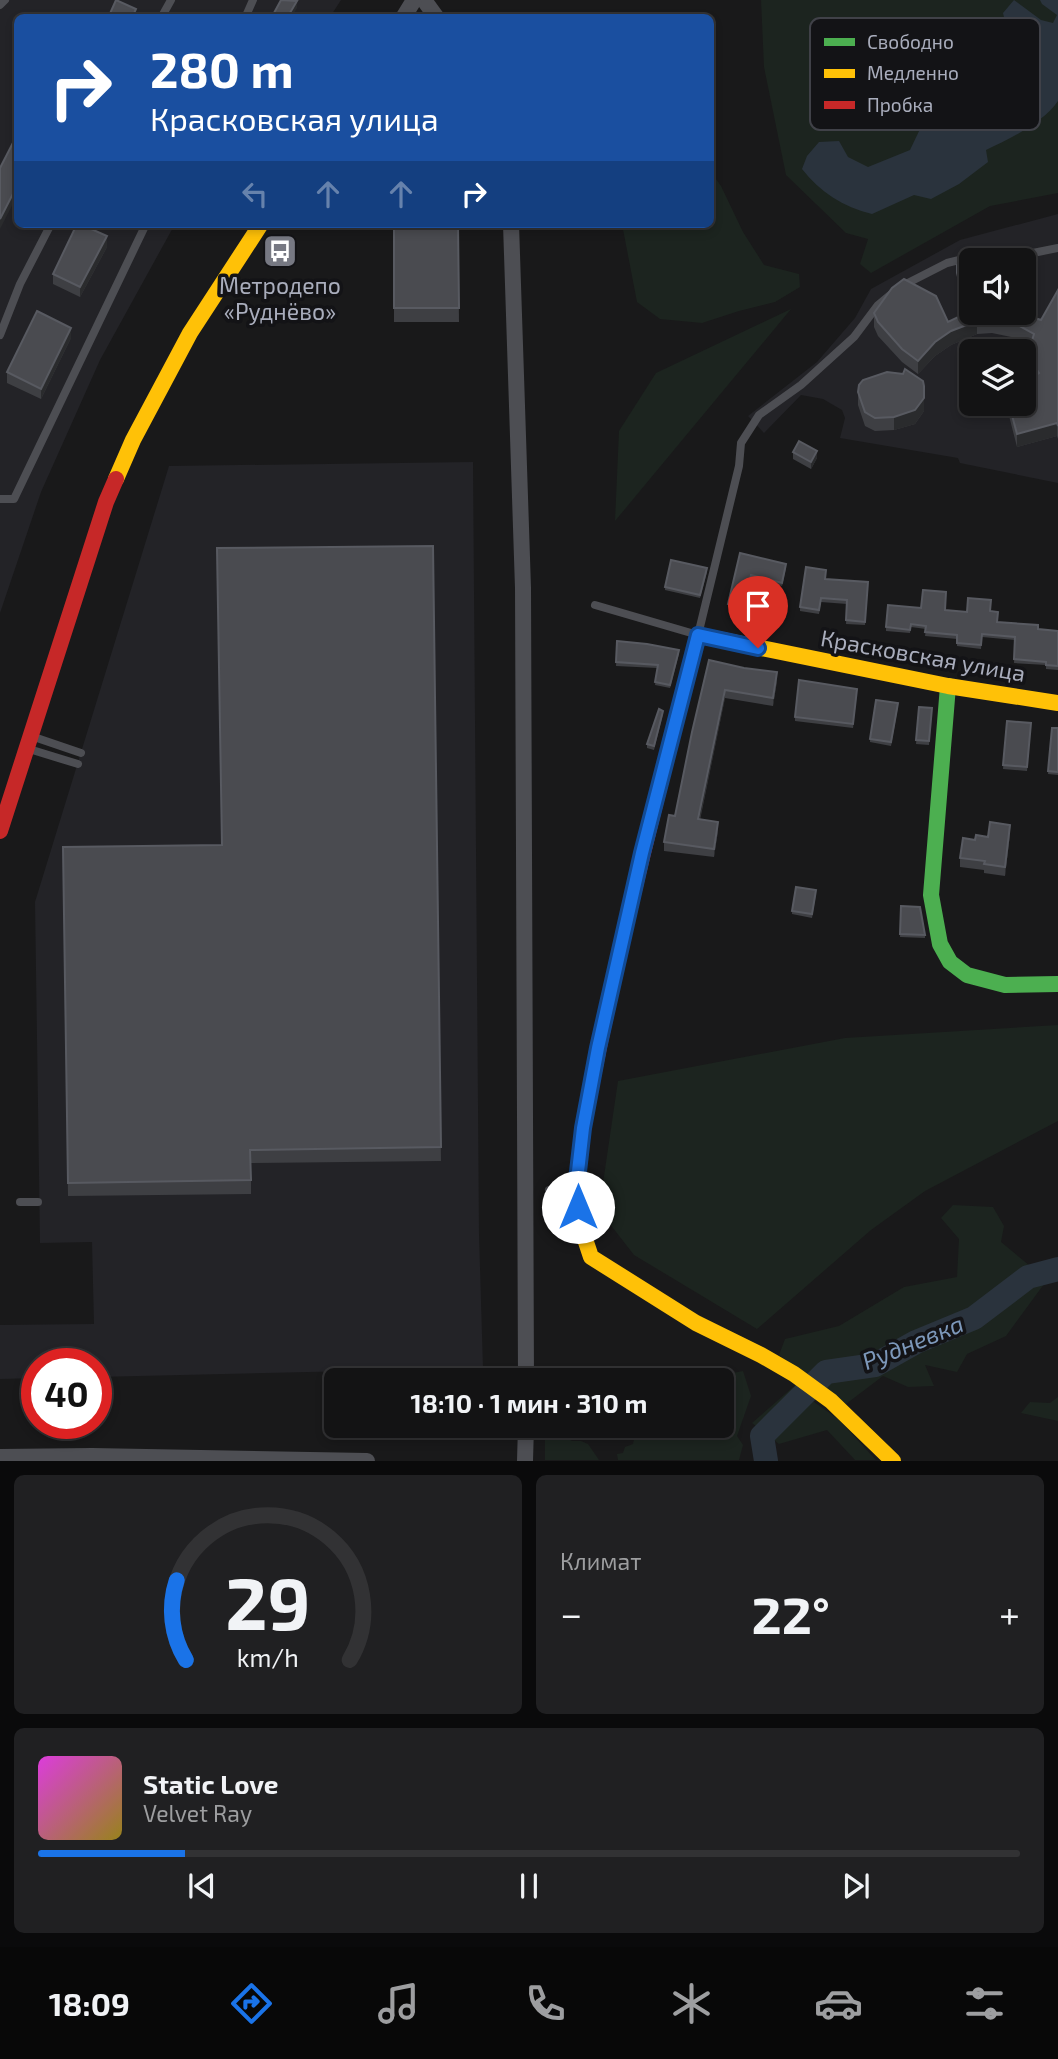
<!DOCTYPE html>
<html lang="ru">
<meta charset="utf-8">
<style>
body{margin:0;font-family:"Exo 2",sans-serif;background:#202022;color:#f1f3f6;height:100vh;display:flex;flex-direction:column;font-size:26px;white-space:nowrap}
*{box-sizing:border-box;margin:0}
p{font-size:23px;color:#9d9ea0}
.icon{flex:none;width:38px;height:38px;fill:none;stroke:currentColor;stroke-width:2;stroke-linecap:round;stroke-linejoin:round}
.map{position:relative;height:1461px;overflow:hidden}
.drawer{display:flex;flex-direction:column;gap:14px;padding:14px;background:#0a0a0b;flex:1}
.drawer>*{flex:none}
.banner{position:absolute;left:14px;top:14px;width:700px;height:214px;border-radius:10px;box-shadow:0 4px 10px #0003,0 0 0 2px #323234;background:#1a4fa0;color:#fff;overflow:hidden}
.controls{position:absolute;left:959px;top:248px;display:grid;gap:14px}
.controls a{display:grid;place-items:center;width:77px;height:77px;border-radius:10px;background:#131314;box-shadow:0 4px 10px #0003,0 0 0 2px #323234;font-size:35px}
.speed{position:absolute;left:21px;top:1348px;display:flex;gap:14px;font-size:35px;font-weight:700;text-align:center}
.speed>*{display:grid;place-content:center;width:91px;height:91px;border-radius:50%;background:#131314;box-shadow:0 4px 10px #0003,0 0 0 2px #323234;line-height:1}
.speed .limit{border:10px solid #d22;background:#fff;color:#111}
.pin{position:absolute;display:grid;place-items:center;width:60px;height:60px;color:#fff;margin:-72px -30px;border-radius:50% 50% 50% 0;rotate:-45deg;box-shadow:0 0 7px #0007}
.pin .icon{rotate:45deg}
.me{position:absolute;width:77px;margin:-38px;rotate:0deg;stroke-linejoin:round;filter:drop-shadow(0 0 5px #0008)}
.turn{display:flex;align-items:center;gap:24px;height:147px;padding:0 21px;font-size:32px}
.turn .icon{width:91px;height:91px;stroke-width:2.5}
.turn b{display:block;font-size:49px;line-height:60px}
.lanes{display:flex;align-items:center;height:66px;padding:0 21px;background:#0003;justify-content:center;gap:35px;direction:ltr}
.lanes .off{opacity:.35}
.big{font-size:52px;font-weight:700;line-height:1.1}
.drawer .tile{flex:1;display:flex;flex-direction:column;justify-content:center;gap:10px;min-width:0;padding:0 24px;border-radius:10px;background:#202022}
.drawer .dial{align-items:center;gap:0}
.dial svg{height:182px;overflow:visible;fill:none;stroke:#323234;stroke-width:7;stroke-linecap:round;text-anchor:middle}
.dial text{fill:#f1f3f6;stroke:none}
.song{display:flex;align-items:center;gap:21px}
.cover{width:84px;height:84px;border-radius:10px;background:linear-gradient(135deg,hsl(300 70% 55%),hsl(50 70% 35%))}
.played{height:7px;border-radius:4px;background:linear-gradient(90deg,#1a73e8 15%,#323234 15%)}
.keys{display:flex;justify-content:space-around;direction:ltr}
.heat{display:flex;justify-content:space-between;align-items:center;font-size:38px;direction:ltr}
.drawer .tiles{flex:1;display:grid;gap:14px;grid-template-columns:1fr 1fr}
.tile:last-child{grid-column:span 2}
.trip{position:absolute;left:324px;top:1368px;width:410px;height:70px;border-radius:10px;background:#131314;box-shadow:0 4px 10px #0003,0 0 0 2px #323234;font-weight:700;line-height:70px;text-align:center}
.dock{display:flex;height:112px;justify-content:space-around;align-items:center;background:#080808;color:#9d9ea0}
.dock .icon{width:49px;height:49px}
.dock .current{color:#1a73e8}
.dock b{font-size:32px;color:#f1f3f6}
.map>svg:first-child{display:block}
.built{fill:#232327;fill-rule:evenodd}
.green{fill:#1c241f}
.water{fill:#2a333d}
.lines{fill:none;stroke-linecap:round;stroke-linejoin:round}
.river{stroke:#2a333d;stroke-width:24}
.lane{stroke:#4d4e53;stroke-width:8}
.street{stroke:#4d4e53;stroke-width:16}
.fast{stroke:#4caf50;stroke-width:16}
.slow{stroke:#ffc107;stroke-width:16}
.jam{stroke:#c62828;stroke-width:16}
.wall{fill:#3e3f43}
.shaded-wall{fill:#2a2b2d}
.building{fill:#4a4b50;stroke:#585a61;stroke-width:2}
.route-casing{stroke:#114b97;stroke-width:18}
.route{stroke:#1a73e8;stroke-width:12}
.labels{text-anchor:middle;stroke-width:7;stroke-linejoin:round;paint-order:stroke}
.poi-label{font-size:23px;fill:#a9adbc;stroke:#131316}
.street-label{font-size:23px;fill:#a9adbc;stroke:#131316}
.water-label{font-size:24px;font-style:italic;fill:#7d98ba;stroke:#131316}
.key{fill:#131316;stroke:#404148;stroke-width:2}
.key-label{font-size:19px;fill:#a9adbc}
</style>
<div class="map">
<svg width="1058" height="1461" viewBox="0 0 1058 1461">
<rect width="100%" height="100%" fill="#19191a"/>
<g class="built">
<path d="M 0,0 L 341,0 L 330,17 L 18,18 L 18,224 L 175,224 L 100,360 L 41,492 L 0,613 Z"/>
<path d="M 1058,214 L 1058,483 L 960,463 L 958,458 L 840,438 L 845,418 L 842,410 L 823,399 L 801,395 L 764,433 L 748,416 L 817,362 L 855,318 L 871,289 L 960,240 ZM 971,261 L 1024,261 L 1024,313 L 971,313 ZM 971,352 L 1024,352 L 1024,404 L 971,404 Z"/>
<path d="M 473,462 L 479,1234 L 483,1368 L 96,1377 L 96,1363 L 37,1363 L 37,1378 L 0,1379 L 0,1325 L 94,1324 L 92,1242 L 40,1243 L 35,902 L 169,466 Z"/>
</g>
<g class="green">
<path d="M 761,0 L 1058,0 L 1058,193 L 990,206 L 871,273 L 860,264 L 868,239 L 846,233 L 786,175 L 764,67 Z"/>
<path d="M 711,172 L 721,186 L 743,232 L 764,265 L 799,274 L 800,287 L 775,302 L 739,311 L 702,323 L 660,319 L 637,302 L 622,224 L 710,224 Z"/>
<path d="M 791,309 L 615,521 L 619,431 L 656,373 Z"/>
<path d="M 1058,1025 L 1058,1121 L 925,1191 L 871,1230 L 757,1329 L 634,1255 L 599,1210 L 618,1081 L 845,1038 Z"/>
<path d="M 953,1205 L 993,1207 L 1004,1226 L 1001,1242 L 1047,1280 L 1006,1336 L 967,1354 L 957,1372 L 925,1365 L 934,1386 L 908,1387 L 883,1376 L 846,1404 L 779,1355 L 785,1339 L 839,1326 L 904,1287 L 957,1277 L 959,1239 L 941,1218 Z"/>
<path d="M 743,1371 L 751,1396 L 737,1436 L 743,1445 L 739,1460 L 618,1460 L 617,1454 L 623,1453 L 625,1447 L 633,1444 L 636,1430 L 641,1426 L 699,1426 L 702,1430 L 706,1426 L 721,1426 L 721,1381 L 733,1373 Z"/>
<path d="M 793,1387 L 838,1419 L 876,1460 L 855,1460 L 827,1430 L 779,1444 L 752,1423 Z"/>
<path d="M 1058,1397 L 1058,1421 L 1021,1413 L 1030,1402 L 1050,1403 Z"/>
<path d="M 545,1435 L 565,1437 L 572,1441 L 581,1441 L 588,1444 L 599,1460 L 545,1460 Z"/>
</g>
<path class="water" d="M 1014,0 L 1041,20 L 1053,23 L 1057,15 L 1042,4 L 1040,0 L 1058,0 L 1058,101 C 1044,122 1010,139 986,150 L 988,162 L 959,184 L 931,199 L 914,195 L 872,214 C 843,207 820,192 802,169 L 807,156 L 819,142 L 839,141 L 848,157 L 868,167 L 910,150 L 921,127 L 934,114 L 952,114 L 953,91 L 960,86 L 953,72 L 962,58 L 975,51 L 993,59 C 994,46 997,36 1006,26 L 1003,13 Z"/>
<g class="lines">
<path class="river" d="M 766,1461 L 762,1436 L 826,1372 L 875,1365 L 916,1342 L 974,1318 L 1028,1277 L 1058,1269"/>
<g class="lane">
<path d="M 0,5 L 5,0"/>
<path d="M 161,18 L 171,0"/>
<path d="M 245,18 L 253,0"/>
<path d="M 995,255 L 1023,255 L 1058,248"/>
<path d="M 900,287 L 947,263 L 975,256"/>
<path d="M 0,335 L 20,284 L 51,224"/>
<path d="M 0,499 L 14,499 L 146,224"/>
<path d="M 595,605 L 698,635 L 739,466 L 741,443 L 759,415 L 801,385 L 854,337 L 878,305 L 890,295"/>
<path d="M 34,737 L 81,753"/>
<path d="M 29,749 L 78,764"/>
<path d="M 549,1190 L 574,1231"/>
<path d="M 20,1202 L 38,1202"/>
</g>
<g class="street">
<path d="M 424,0 L 437,18"/>
<path d="M 403,18 L 414,0"/>
<path d="M 511,224 L 523,588 L 526,1381"/>
<path d="M 0,1457 L 92,1456 L 367,1461"/>
<path d="M 525,1461 L 526,1426"/>
</g>
<path class="fast" d="M 948,686 L 931,895 L 940,944 L 950,962 L 967,975 L 1005,985 L 1058,984"/>
<g class="slow">
<path d="M 116,479 L 133,440 L 190,333 L 261,224"/>
<path d="M 689,671 L 698,635 L 948,686 L 1058,703"/>
<path d="M 584,1122 L 576,1189 L 580,1224 L 591,1257 L 696,1323 L 761,1355 L 794,1374 L 831,1401 L 893,1461"/>
</g>
<g class="jam">
<path d="M 0,831 L 106,502 L 116,479"/>
<path d="M 584,1122 C 613,970 650,821 689,671"/>
</g>
</g>
<g class="wall">
<path d="M 394,224 L 458,224 L 459,322 L 394,322 Z"/>
<path d="M 107,247 L 80,297 L 53,284 L 53,274 Z"/>
<path d="M 957,265 L 971,313 L 1041,320 L 1058,290 L 1058,439 L 1057,436 L 1017,447 L 1006,404 L 1024,404 L 1033,377 L 1031,374 L 1031,346 L 1016,338 L 992,333 L 977,334 L 951,345 L 935,356 L 918,374 L 902,362 L 878,336 L 874,327 L 874,313 L 948,322 L 964,314 L 957,287 Z"/>
<path d="M 71,338 L 41,399 L 7,383 L 7,372 Z"/>
<path d="M 858,392 L 924,400 L 924,411 L 915,424 L 894,430 L 875,431 L 865,426 L 858,405 Z"/>
<path d="M 793,452 L 817,458 L 811,469 L 793,459 Z"/>
<path d="M 433,546 L 441,1161 L 251,1163 L 251,1194 L 68,1196 L 63,847 L 221,845 Z"/>
<path d="M 740,553 L 786,568 L 782,586 L 751,579 L 743,611 L 728,607 Z"/>
<path d="M 707,572 L 700,598 L 665,590 L 665,587 Z"/>
<path d="M 825,579 L 868,582 L 865,625 L 846,624 L 847,604 L 821,602 L 819,614 L 800,611 L 800,607 Z"/>
<path d="M 921,608 L 967,612 L 990,611 L 997,622 L 1038,629 L 1058,631 L 1058,670 L 1046,669 L 1046,665 L 1014,663 L 1015,640 L 982,637 L 981,649 L 957,646 L 957,639 L 925,636 L 926,629 L 911,627 L 910,633 L 886,631 L 886,627 Z"/>
<path d="M 617,641 L 679,654 L 670,688 L 655,685 L 657,668 L 616,666 Z"/>
<path d="M 709,660 L 777,681 L 773,706 L 725,698 L 700,820 L 718,831 L 714,857 L 664,851 L 664,842 L 675,816 Z"/>
<path d="M 857,692 L 853,728 L 795,721 L 795,717 Z"/>
<path d="M 898,707 L 891,746 L 870,742 L 870,739 Z"/>
<path d="M 919,707 L 932,708 L 929,745 L 916,744 Z"/>
<path d="M 663,714 L 654,750 L 647,748 L 647,744 Z"/>
<path d="M 1007,721 L 1031,723 L 1027,771 L 1003,769 Z"/>
<path d="M 1052,728 L 1058,728 L 1058,775 L 1048,774 Z"/>
<path d="M 1010,834 L 1005,876 L 984,873 L 984,870 L 960,867 L 960,858 L 975,840 Z"/>
<path d="M 816,894 L 812,918 L 792,914 L 792,911 Z"/>
<path d="M 901,906 L 925,935 L 925,938 L 900,937 Z"/>
</g>
<g class="shaded-wall">
<path d="M 297,1 L 297,8 L 291,18 L 287,18 Z"/>
<path d="M 18,184 L 18,194 L 0,229 L 0,219 Z"/>
<path d="M 107,236 L 107,247 L 80,297 L 80,287 Z"/>
<path d="M 977,321 L 977,334 L 951,345 L 935,356 L 918,374 L 918,361 L 935,342 L 951,331 Z"/>
<path d="M 71,328 L 71,338 L 41,399 L 41,389 Z"/>
<path d="M 924,386 L 924,411 L 915,424 L 894,430 L 894,417 Z"/>
<path d="M 1057,423 L 1057,436 L 1017,447 L 1017,434 Z"/>
<path d="M 817,451 L 817,458 L 811,469 L 811,462 Z"/>
<path d="M 777,672 L 777,681 L 773,706 L 773,698 Z"/>
<path d="M 725,690 L 725,698 L 698,827 L 698,819 Z"/>
<path d="M 718,822 L 718,831 L 714,857 L 714,849 Z"/>
<path d="M 1010,825 L 1010,834 L 1005,876 L 1005,867 Z"/>
</g>
<g class="building">
<path d="M 116,0 L 136,9 L 132,18 L 108,18 Z"/>
<path d="M 281,0 L 297,1 L 287,18 L 281,18 L 274,13 Z"/>
<path d="M 18,133 L 18,184 L 0,219 L 0,168 Z"/>
<path d="M 77,224 L 80,224 L 107,236 L 80,287 L 53,274 Z"/>
<path d="M 394,224 L 458,224 L 459,308 L 394,308 Z"/>
<path d="M 994,250 L 1007,256 L 1010,261 L 971,261 L 971,313 L 1020,313 L 1041,320 L 1058,290 L 1058,426 L 1057,423 L 1017,434 L 1009,404 L 1024,404 L 1024,383 L 1039,373 L 1031,361 L 1031,344 L 1034,334 L 1016,324 L 992,320 L 977,321 L 951,331 L 935,342 L 918,361 L 902,349 L 878,322 L 874,313 L 892,288 L 904,279 L 936,296 L 948,322 L 967,313 L 957,273 L 957,265 L 973,251 Z"/>
<path d="M 37,311 L 71,328 L 41,389 L 7,372 Z"/>
<path d="M 905,369 L 923,381 L 924,386 L 924,398 L 915,410 L 894,417 L 875,418 L 865,412 L 858,392 L 859,385 L 863,380 L 887,372 L 903,374 Z"/>
<path d="M 799,441 L 817,451 L 811,462 L 793,452 Z"/>
<path d="M 433,546 L 441,1147 L 250,1150 L 251,1180 L 68,1183 L 63,847 L 222,845 L 217,548 Z"/>
<path d="M 740,553 L 786,564 L 782,583 L 751,575 L 743,607 L 728,604 Z"/>
<path d="M 671,560 L 707,568 L 700,595 L 665,587 Z"/>
<path d="M 806,567 L 826,570 L 825,579 L 868,582 L 865,622 L 846,620 L 847,600 L 821,598 L 819,610 L 800,607 Z"/>
<path d="M 923,590 L 946,592 L 945,610 L 967,612 L 968,598 L 991,600 L 990,611 L 998,612 L 997,622 L 1038,625 L 1038,629 L 1058,631 L 1058,666 L 1046,665 L 1046,662 L 1014,659 L 1015,637 L 982,634 L 981,645 L 957,643 L 957,635 L 925,632 L 926,626 L 911,624 L 910,630 L 886,627 L 888,605 L 921,608 Z"/>
<path d="M 617,641 L 647,644 L 679,650 L 670,685 L 655,682 L 658,665 L 616,662 Z"/>
<path d="M 709,660 L 744,668 L 777,672 L 773,698 L 725,690 L 698,819 L 718,822 L 714,849 L 664,842 L 669,815 L 675,816 L 692,732 Z"/>
<path d="M 799,680 L 857,689 L 853,724 L 795,717 Z"/>
<path d="M 876,700 L 898,703 L 891,742 L 870,739 Z"/>
<path d="M 919,707 L 932,708 L 929,741 L 916,740 Z"/>
<path d="M 659,709 L 663,711 L 654,746 L 647,744 Z"/>
<path d="M 1007,721 L 1031,723 L 1027,767 L 1003,765 Z"/>
<path d="M 1052,728 L 1058,728 L 1058,772 L 1048,771 Z"/>
<path d="M 990,822 L 1010,825 L 1005,867 L 984,864 L 985,861 L 960,858 L 963,838 L 975,840 L 976,835 L 988,837 Z"/>
<path d="M 796,887 L 816,890 L 812,914 L 792,911 Z"/>
<path d="M 901,906 L 920,907 L 925,935 L 900,934 Z"/>
</g>
<g class="lines">
<g class="route-casing">
<path id="route" d="M 578,1207 L 576,1189 L 583,1128 L 598,1048 L 642,853 L 698,635 L 758,648"/>
</g>
<use href="#route" class="route"/>
</g>
<defs>
<g id="bus-square" transform="scale(1.75)"><rect x="-9" y="-9" width="18" height="18" rx="4" fill="#777983" stroke="#131316"/><path d="M-5-6H5V4H4V6H2V4H-2V6H-4V4H-5ZM-3.5-4V0h7V-4ZM-3.5 1.2v1.5H-2V1.2ZM2 1.2v1.5H3.5V1.2Z" fill="#fff"/></g>
</defs>
<g fill-rule="evenodd">
<use href="#bus-square" x="280" y="251"/>
</g>
<g class="labels">
<g class="poi-label">
<text x="280" y="294">Метродепо<tspan x="280" dy="26">«Руднёво»</tspan></text>
</g>
<g class="street-label">
<text transform="translate(923 656) rotate(10)" y="8">Красковская улица</text>
</g>
<g class="water-label">
<text transform="translate(913 1343) rotate(-22)" y="8">Рудневка</text>
</g>
</g>
<rect x="810" y="18" width="230" height="112" rx="10" class="key"/>
<rect x="824" y="38" width="31" height="8" fill="#4caf50"/>
<rect x="824" y="69" width="31" height="9" fill="#ffc107"/>
<rect x="824" y="101" width="31" height="8" fill="#c62828"/>
<g class="key-label">
<text x="867" y="49">Свободно</text>
<text x="867" y="80">Медленно</text>
<text x="867" y="112">Пробка</text>
</g>
</svg>
<div class="controls">
<a><svg class="icon" aria-label="sound" viewBox="0 0 24 24"><path d="M4 9h4l5-4v14l-5-4H4zM17 9q2 3 0 6"/></svg></a>
<a><svg class="icon" aria-label="layers" viewBox="0 0 24 24"><path d="M12 4l9 5-9 5-9-5zM3 14l9 5 9-5"/></svg></a>
</div>
<div class="speed"><div class="limit">40</div></div>
<div class="pin" style="left:758px;top:648px;background:#d93025"><svg class="icon" aria-label="arrive" viewBox="0 0 24 24"><path d="M6 21V4h12l-3 4 3 4H6"/></svg></div>
<svg class="me" style="left:578px;top:1207px" viewBox="-20 -20 40 40"><circle r="19" fill="#fff"/><path d="M0-13L10 11 0 6-10 11z" fill="#1a73e8"/></svg>
<div class="trip">18:10 · 1 мин · 310 m</div>
<div class="banner">
<div class="turn"><svg class="icon" aria-label="right" viewBox="0 0 24 24"><path d="M7 20v-9h11M14 6l5 5-5 5"/></svg><div><b>280 m</b>Красковская улица</div></div>
<div class="lanes"><svg class="icon off" aria-label="left" viewBox="0 0 24 24"><path d="M17 20v-9H6M10 6l-5 5 5 5"/></svg><svg class="icon off" aria-label="ahead" viewBox="0 0 24 24"><path d="M12 20V5M6 11l6-6 6 6"/></svg><svg class="icon off" aria-label="ahead" viewBox="0 0 24 24"><path d="M12 20V5M6 11l6-6 6 6"/></svg><svg class="icon" aria-label="right" viewBox="0 0 24 24"><path d="M7 20v-9h11M14 6l5 5-5 5"/></svg></div>
</div>
</div>
<section class="drawer">
<div class="tiles">
<div class="tile dial"><svg viewBox="0 0 100 80">
<path d="M14 69A42 42 0 1 1 86 69"/>
<path d="M14 69A42 42 0 0 1 10 34" stroke="#1a73e8"/>
<text x="50" y="56" font-size="32" font-weight="700">29</text>
<text x="50" y="72" font-size="11">km/h</text>
</svg></div>
<div class="tile"><p>Климат</p>
<div class="heat"><a>−</a><b class="big">22°</b><a>+</a></div>
</div>
<div class="tile">
<div class="song"><i class="cover"></i><div><b>Static Love</b><p>Velvet Ray</p></div></div>
<div class="played"></div>
<div class="keys"><svg class="icon" aria-label="previous" viewBox="0 0 24 24"><path d="M18 5L8 12l10 7zM5 5v14"/></svg><svg class="icon" aria-label="pause" viewBox="0 0 24 24"><path d="M8 5v14M16 5v14"/></svg><svg class="icon" aria-label="next" viewBox="0 0 24 24"><path d="M6 5l10 7-10 7zM19 5v14"/></svg></div>
</div>
</div>
</section>
<nav class="dock">
<b>18:09</b>
<svg class="icon current" aria-label="directions" viewBox="0 0 24 24"><path d="M12 3l9 9-9 9-9-9zM9 14v-3h6M13 9l2 2-2 2"/></svg>
<svg class="icon" aria-label="music" viewBox="0 0 24 24"><path d="M9 18V5l10-2v13"/><circle cx="6" cy="18" r="3"/><circle cx="16" cy="16" r="3"/></svg>
<svg class="icon" aria-label="phone" viewBox="0 0 24 24"><path d="M5 4h4l2 5-3 2q2 4 5 5l2-3 5 2v4C11 20 4 13 5 4z"/></svg>
<svg class="icon" aria-label="climate" viewBox="0 0 24 24"><path d="M12 3v18M4 7l16 10M4 17L20 7"/></svg>
<svg class="icon" aria-label="car" viewBox="0 0 24 24"><path d="M5 17H2v-5l4-1 3-4h7l3 4 3 1v5h-3M9 17h6M6 11h13"/><circle cx="7" cy="17" r="2"/><circle cx="17" cy="17" r="2"/></svg>
<svg class="icon" aria-label="filters" viewBox="0 0 24 24"><path d="M4 7h16M4 17h16"/><circle cx="9" cy="7" r="2"/><circle cx="15" cy="17" r="2"/></svg>
</nav>
